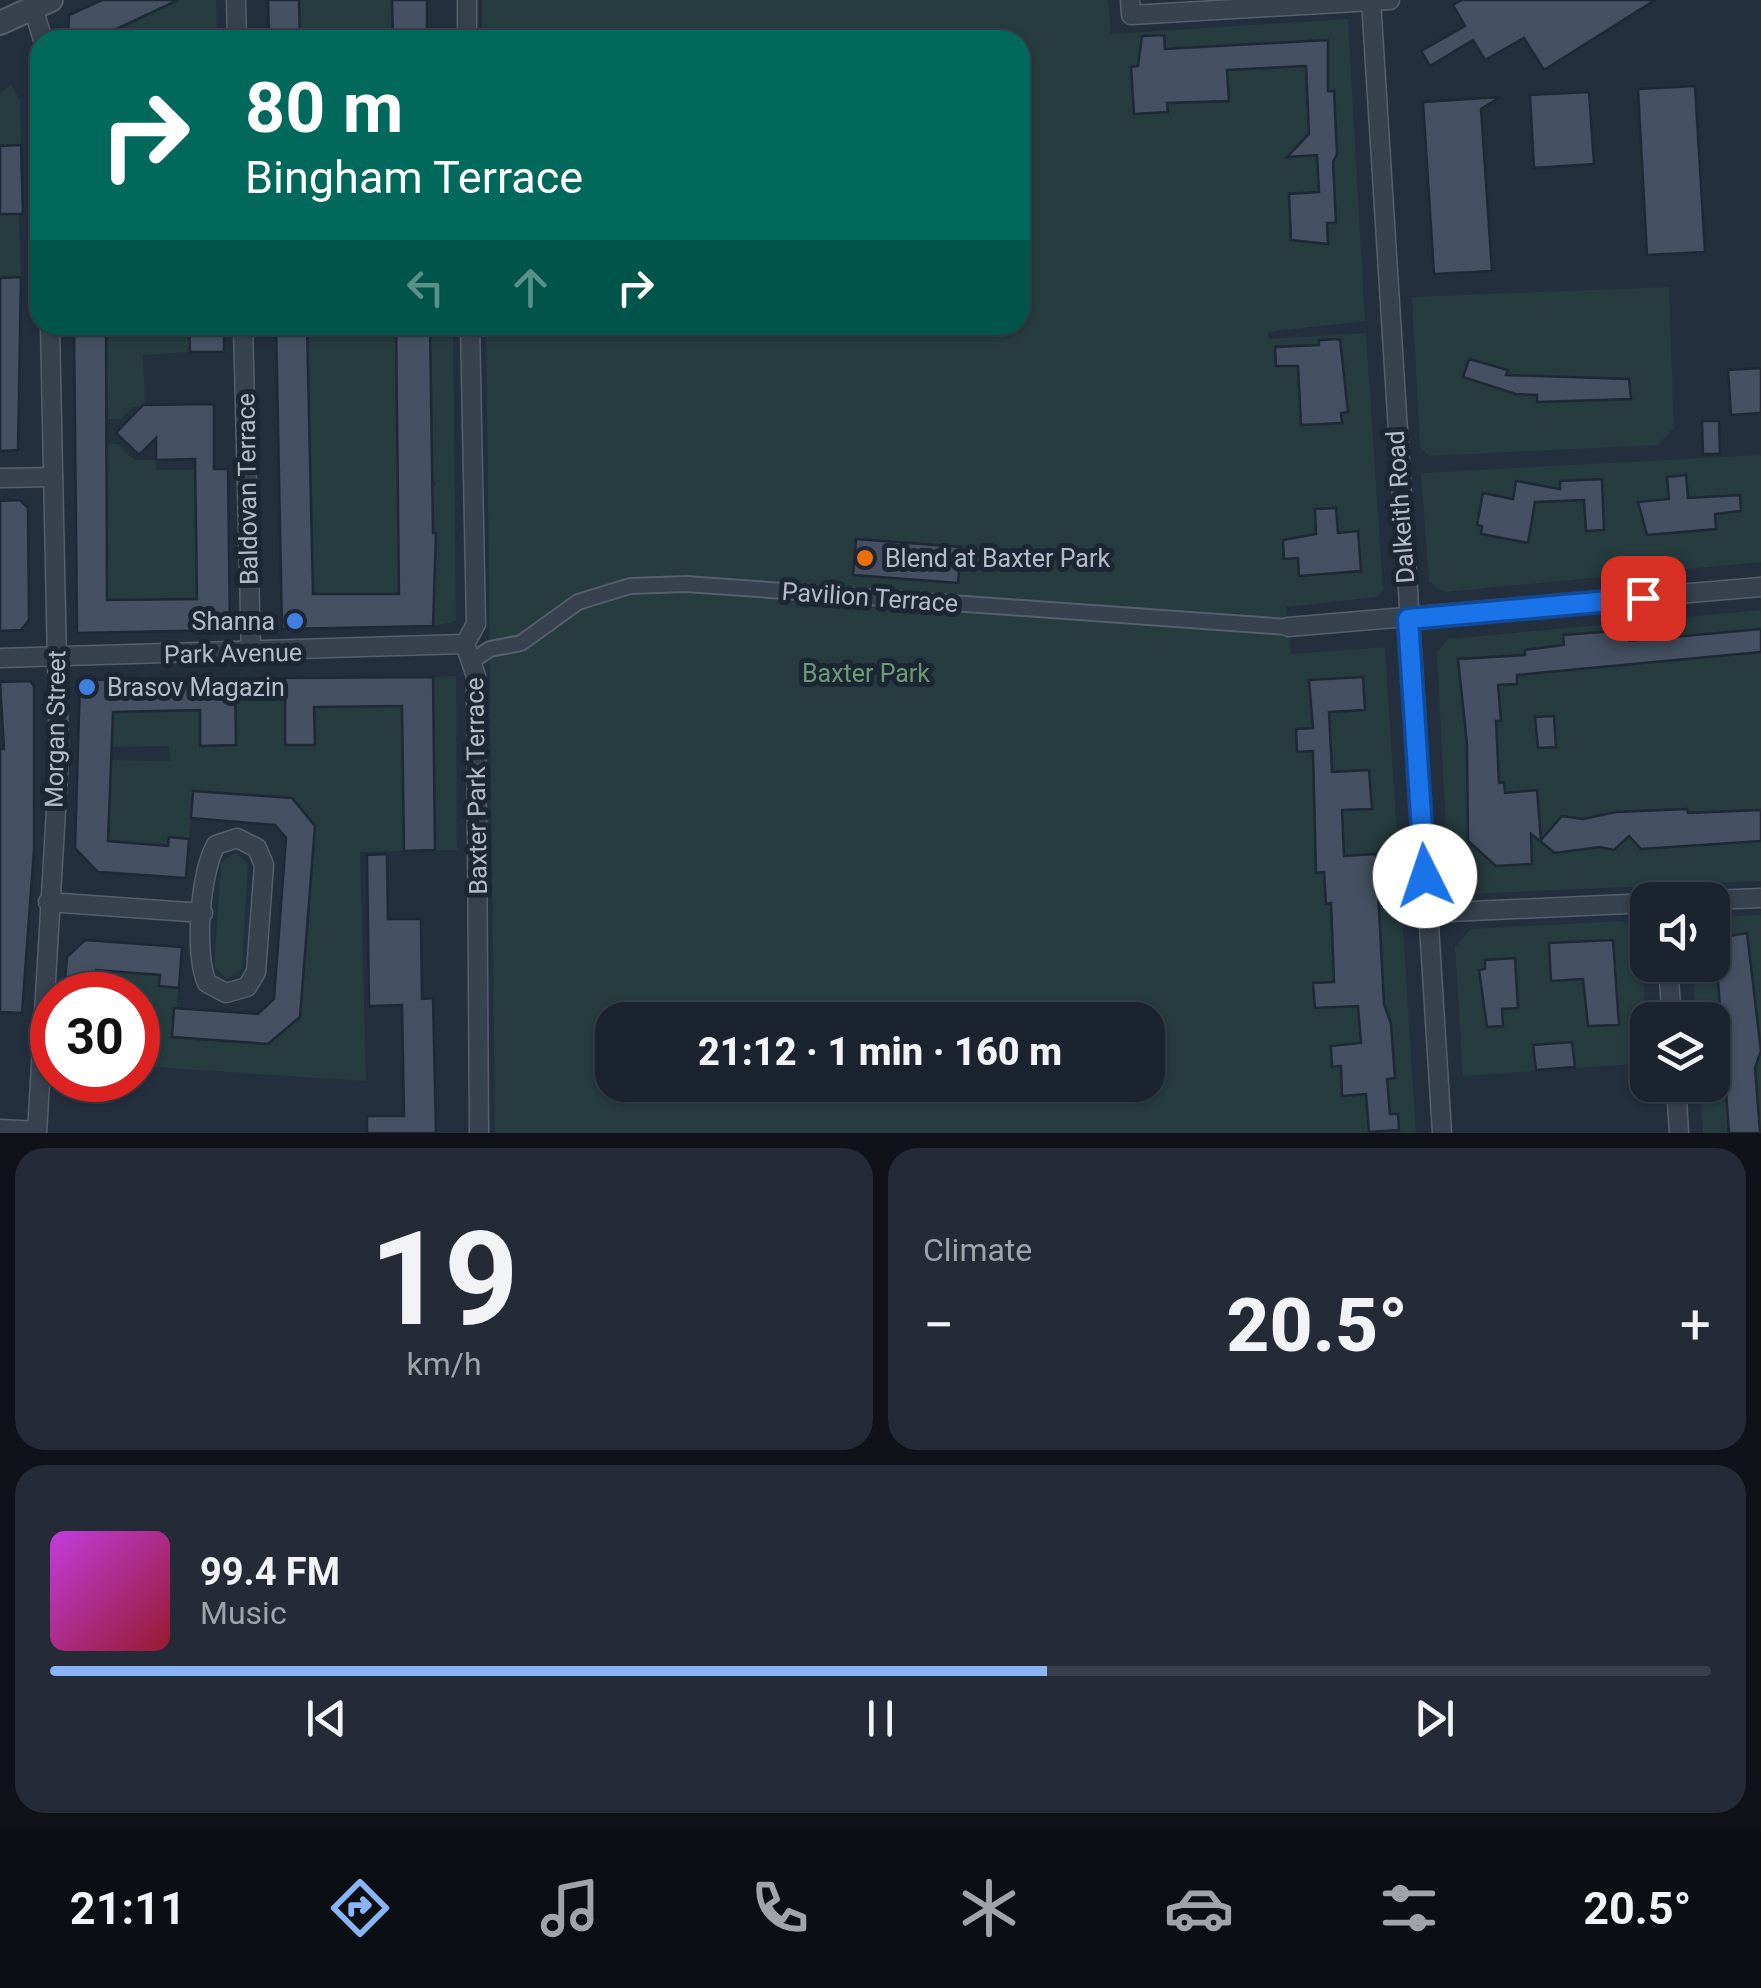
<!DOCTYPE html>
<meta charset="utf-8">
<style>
body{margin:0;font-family:Roboto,sans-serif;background:#242b36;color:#f1f3f6;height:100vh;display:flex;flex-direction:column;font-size:38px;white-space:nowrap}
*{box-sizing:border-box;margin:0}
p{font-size:32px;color:#a0a4aa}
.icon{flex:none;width:55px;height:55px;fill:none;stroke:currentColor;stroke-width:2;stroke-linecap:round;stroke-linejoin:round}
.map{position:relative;height:1133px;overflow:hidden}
.panel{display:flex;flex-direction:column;gap:15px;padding:15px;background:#0f1319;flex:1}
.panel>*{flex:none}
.hud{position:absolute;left:30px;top:30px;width:1000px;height:305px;border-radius:30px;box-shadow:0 2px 8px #0004,0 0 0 2px #39404a;background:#00695c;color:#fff;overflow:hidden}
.buttons{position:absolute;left:1630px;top:882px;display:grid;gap:20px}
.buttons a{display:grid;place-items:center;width:100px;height:100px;border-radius:20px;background:#1b232e;box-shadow:0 2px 8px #0004,0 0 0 2px #39404a;font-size:50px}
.speed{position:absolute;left:30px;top:972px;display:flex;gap:20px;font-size:50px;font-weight:700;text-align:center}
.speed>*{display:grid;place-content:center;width:130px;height:130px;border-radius:50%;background:#1b232e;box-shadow:0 2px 8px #0004,0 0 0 2px #39404a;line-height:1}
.speed .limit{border:15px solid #d22;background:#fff;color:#111}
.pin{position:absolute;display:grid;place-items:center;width:85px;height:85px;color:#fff;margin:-42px;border-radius:20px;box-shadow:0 5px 15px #0006}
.me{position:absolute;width:110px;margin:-55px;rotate:356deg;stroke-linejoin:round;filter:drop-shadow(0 0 8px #0008)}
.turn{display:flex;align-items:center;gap:35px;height:210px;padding:0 50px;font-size:45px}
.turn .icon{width:130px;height:130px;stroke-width:2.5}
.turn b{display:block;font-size:70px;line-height:85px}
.lanes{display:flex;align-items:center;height:95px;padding:0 50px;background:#0003;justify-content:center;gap:50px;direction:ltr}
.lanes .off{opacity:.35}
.big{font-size:75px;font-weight:800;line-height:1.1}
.panel .widget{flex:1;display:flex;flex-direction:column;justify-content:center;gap:15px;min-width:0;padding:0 35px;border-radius:30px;background:#242b36}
.panel .dial{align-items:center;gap:0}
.dial b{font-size:130px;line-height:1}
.song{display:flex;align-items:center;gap:30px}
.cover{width:120px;height:120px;border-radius:15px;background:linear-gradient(135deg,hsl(290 70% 55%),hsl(350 70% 35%))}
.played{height:10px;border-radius:5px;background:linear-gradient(90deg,#8ab4f8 60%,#39404a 60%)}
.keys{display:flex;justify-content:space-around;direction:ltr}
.heat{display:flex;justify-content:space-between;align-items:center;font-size:55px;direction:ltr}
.panel .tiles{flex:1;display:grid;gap:15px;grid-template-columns:1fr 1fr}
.widget:last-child{grid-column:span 2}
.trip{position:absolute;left:595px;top:1002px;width:570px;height:100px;border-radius:30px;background:#1b232e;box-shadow:0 2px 8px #0004,0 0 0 2px #39404a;font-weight:800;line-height:100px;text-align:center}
.dock{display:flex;height:160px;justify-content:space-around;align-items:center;background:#0b0e12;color:#a0a4aa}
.dock .icon{width:70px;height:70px}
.dock .selected{color:#8ab4f8}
.dock b{font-size:45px;color:#f1f3f6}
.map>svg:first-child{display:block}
.green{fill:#263c3f;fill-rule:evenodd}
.building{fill:#455162;stroke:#1f2835;stroke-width:2.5}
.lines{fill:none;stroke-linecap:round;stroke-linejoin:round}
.pedestrian-casing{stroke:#565f6c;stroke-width:18}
.minor-casing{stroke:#565f6c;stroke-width:21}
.tertiary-casing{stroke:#565f6c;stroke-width:26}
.pedestrian{stroke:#38414e;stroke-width:14}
.minor{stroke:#38414e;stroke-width:18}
.tertiary{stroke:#38414e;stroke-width:22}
.route-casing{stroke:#114b97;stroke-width:25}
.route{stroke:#1a73e8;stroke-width:18}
.food-dot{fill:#e8710a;stroke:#1d2633;stroke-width:4}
.shop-dot{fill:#3f7fe0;stroke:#1d2633;stroke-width:4}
.labels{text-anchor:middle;stroke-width:10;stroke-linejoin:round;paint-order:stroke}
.street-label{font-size:25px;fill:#b4bcc9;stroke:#1d2633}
.poi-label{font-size:25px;fill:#b4bcc9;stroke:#1d2633;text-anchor:start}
.park-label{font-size:25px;fill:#6b9a76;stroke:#1d2633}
</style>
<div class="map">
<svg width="1761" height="1133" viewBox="0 0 1761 1133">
<rect width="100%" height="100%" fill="#242f3e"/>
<g class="green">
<path d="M 178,0 L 216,0 L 217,36 L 100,40 Z"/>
<path d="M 299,0 L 392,0 L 393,40 L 300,40 Z"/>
<path d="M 482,0 L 1108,0 L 1111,34 L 1348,19 L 1365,321 L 1268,332 L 1269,339 L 1366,333 L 1383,590 L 1377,597 L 1286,607 L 1291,654 L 1385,647 L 1416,1133 L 495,1133 L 486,325 L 1020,325 L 1020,40 L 482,40 ZM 612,1020 L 1148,1020 L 1148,1085 L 612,1085 Z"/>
<path d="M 11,85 L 20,100 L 21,145 L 0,146 L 0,93 Z"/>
<path d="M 0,214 L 19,214 L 21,277 L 0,278 Z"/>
<path d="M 1669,287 L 1674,428 L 1658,445 L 1429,456 L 1420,447 L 1412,297 Z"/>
<path d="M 106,325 L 189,325 L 190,352 L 143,355 L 145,407 L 132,407 L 121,419 L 108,419 Z"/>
<path d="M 307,325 L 396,325 L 399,594 L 313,595 Z"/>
<path d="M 430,325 L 453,325 L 456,621 L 433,626 L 436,534 L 433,533 L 432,485 L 436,485 L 432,475 Z"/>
<path d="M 105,444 L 118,444 L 134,460 L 156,460 L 157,470 L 195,470 L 197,599 L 107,600 Z"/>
<path d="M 1761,455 L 1761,562 L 1444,592 L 1429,582 L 1421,473 Z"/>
<path d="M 1761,610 L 1761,881 L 1471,894 L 1448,875 L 1437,653 L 1448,639 Z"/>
<path d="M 456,676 L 457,850 L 435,850 L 433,677 Z"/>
<path d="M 285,681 L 286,745 L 315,744 L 314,707 L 402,706 L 404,851 L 360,852 L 366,1081 L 138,1066 L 138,995 L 94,995 L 96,977 L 102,971 L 160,975 L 159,986 L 179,988 L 173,1037 L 269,1044 L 300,1017 L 315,826 L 292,798 L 194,791 L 189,839 L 170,837 L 168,846 L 112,842 L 108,837 L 112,760 L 170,761 L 169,746 L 113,747 L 113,712 L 199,710 L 200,746 L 235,745 L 235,682 Z"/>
<path d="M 235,853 L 248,864 L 242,969 L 227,979 L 214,966 L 221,862 Z"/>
<path d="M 1761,915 L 1761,1133 L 1703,1133 L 1700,1085 L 1712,1085 L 1712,1020 L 1696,1020 L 1692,965 L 1712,965 L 1713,917 Z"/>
<path d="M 1623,921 L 1642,939 L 1647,1063 L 1463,1076 L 1455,947 L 1471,929 Z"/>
</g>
<g class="building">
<path d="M 102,0 L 178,0 L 93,40 L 68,40 L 69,15 Z"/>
<path d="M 268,0 L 299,0 L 300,40 L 269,40 Z"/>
<path d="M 392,0 L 427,0 L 427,40 L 393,40 Z"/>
<path d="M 1462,0 L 1655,0 L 1544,70 L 1524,38 L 1485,60 L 1473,40 L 1430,66 L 1421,51 L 1465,26 L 1453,5 Z"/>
<path d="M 1164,35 L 1165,49 L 1328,40 L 1328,91 L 1334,91 L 1337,154 L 1333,162 L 1336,223 L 1327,223 L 1328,244 L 1291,240 L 1289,194 L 1319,192 L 1317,155 L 1287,157 L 1309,134 L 1306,66 L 1227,70 L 1229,101 L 1167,103 L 1168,112 L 1134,114 L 1131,67 L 1138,66 L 1142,36 Z"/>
<path d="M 1695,86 L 1705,252 L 1647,255 L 1638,89 Z"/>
<path d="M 1589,92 L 1594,164 L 1534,168 L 1530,95 Z"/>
<path d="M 1500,97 L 1481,109 L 1492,271 L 1434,274 L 1423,102 Z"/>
<path d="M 21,145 L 23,214 L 0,214 L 0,146 Z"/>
<path d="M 21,277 L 18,450 L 0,451 L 0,278 Z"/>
<path d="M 74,325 L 106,325 L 107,600 L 197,599 L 195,459 L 156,460 L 156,438 L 139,455 L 116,433 L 143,405 L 214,404 L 214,469 L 228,469 L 230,630 L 77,633 Z"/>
<path d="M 189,325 L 224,325 L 224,352 L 190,352 Z"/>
<path d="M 276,325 L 307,325 L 313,594 L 399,594 L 396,325 L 430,325 L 433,533 L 436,533 L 433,626 L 282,629 Z"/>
<path d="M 1340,339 L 1348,412 L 1341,413 L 1342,423 L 1301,425 L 1298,366 L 1276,366 L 1275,347 L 1319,345 L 1319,340 Z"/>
<path d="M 1469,359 L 1508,370 L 1506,375 L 1629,379 L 1631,399 L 1537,402 L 1537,395 L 1516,394 L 1463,377 Z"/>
<path d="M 1761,368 L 1761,413 L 1731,415 L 1728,370 Z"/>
<path d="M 1702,421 L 1719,421 L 1720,454 L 1703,454 Z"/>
<path d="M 1686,475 L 1688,498 L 1740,495 L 1741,511 L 1715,514 L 1716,529 L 1647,535 L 1638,502 L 1669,499 L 1667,477 Z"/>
<path d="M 1602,479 L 1604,530 L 1586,531 L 1584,500 L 1535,502 L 1528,543 L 1481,534 L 1482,526 L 1477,525 L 1483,493 L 1513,499 L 1516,481 L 1560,489 L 1560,481 Z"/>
<path d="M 20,500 L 28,508 L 29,620 L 21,630 L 0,631 L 0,501 Z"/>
<path d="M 1336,508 L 1338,533 L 1358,531 L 1361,571 L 1299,576 L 1298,558 L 1284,559 L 1283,540 L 1316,534 L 1315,509 Z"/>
<path d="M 856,539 L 961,547 L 958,583 L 853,575 Z"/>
<path d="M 1761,629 L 1761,652 L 1517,675 L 1517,684 L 1498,685 L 1501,721 L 1496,721 L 1499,783 L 1504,782 L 1505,793 L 1537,790 L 1541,840 L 1562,816 L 1583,819 L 1616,812 L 1687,809 L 1688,813 L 1761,810 L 1761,841 L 1641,849 L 1629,836 L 1614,850 L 1600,847 L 1555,853 L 1531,834 L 1532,864 L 1496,866 L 1468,841 L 1467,744 L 1458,659 L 1525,655 L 1525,650 L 1564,645 L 1563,635 L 1629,630 L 1630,641 Z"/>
<path d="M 433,677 L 435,850 L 404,851 L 402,706 L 314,707 L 315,745 L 285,745 L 285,678 Z"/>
<path d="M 1363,677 L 1365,710 L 1329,712 L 1332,772 L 1369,770 L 1372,809 L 1342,810 L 1344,856 L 1376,854 L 1384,1004 L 1391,1024 L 1395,1078 L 1387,1079 L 1390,1114 L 1398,1114 L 1399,1130 L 1369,1132 L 1366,1094 L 1342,1096 L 1341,1066 L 1332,1067 L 1331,1046 L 1361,1043 L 1358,1006 L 1315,1008 L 1313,983 L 1334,982 L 1331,903 L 1326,904 L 1324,872 L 1316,873 L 1313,751 L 1297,752 L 1296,729 L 1313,728 L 1309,680 Z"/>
<path d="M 235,678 L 236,745 L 200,746 L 200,710 L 113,712 L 108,841 L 168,846 L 169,837 L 189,839 L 186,878 L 98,872 L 75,848 L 80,680 Z"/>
<path d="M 30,681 L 34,686 L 34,850 L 22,1013 L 0,1012 L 0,749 L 4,749 L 0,682 Z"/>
<path d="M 1554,716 L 1556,747 L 1538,748 L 1535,717 Z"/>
<path d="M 193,791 L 292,798 L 315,826 L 300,1017 L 268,1044 L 172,1037 L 174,1008 L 258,1014 L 274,999 L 286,838 L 275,825 L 191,818 Z"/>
<path d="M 387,854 L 388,919 L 421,919 L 422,999 L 433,998 L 436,1133 L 367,1133 L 367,1116 L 404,1116 L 402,1005 L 369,1006 L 367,855 Z"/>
<path d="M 1747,933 L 1761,1051 L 1755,1068 L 1760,1133 L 1729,1133 L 1715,938 Z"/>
<path d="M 85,940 L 182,947 L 179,988 L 159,986 L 160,975 L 96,970 L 94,995 L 64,995 L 67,957 Z"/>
<path d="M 1613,940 L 1619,1025 L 1588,1026 L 1583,979 L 1551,981 L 1549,943 Z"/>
<path d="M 1515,958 L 1518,1008 L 1502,1009 L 1503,1026 L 1487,1027 L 1479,970 L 1485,969 L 1485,960 Z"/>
<path d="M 1572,1042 L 1575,1067 L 1536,1070 L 1533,1045 Z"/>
</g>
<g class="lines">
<g class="pedestrian-casing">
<path id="pedestrian" d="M 472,661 L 490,649 L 521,643 L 578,602 L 630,586 L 686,584 L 1288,627"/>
</g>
<g class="minor-casing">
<g id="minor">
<path d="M 236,0 L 237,40"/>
<path d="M 467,0 L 467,40"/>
<path d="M 1130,0 L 1131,15 L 1390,0"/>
<path d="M 1371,0 L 1442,1133"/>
<path d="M 34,11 L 43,40"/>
<path d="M 243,325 L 251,653"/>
<path d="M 470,325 L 476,624 L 465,644 L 476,676 L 479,1133"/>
<path d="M 0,478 L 53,477"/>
<path d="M 1288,627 L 1761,587"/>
<path d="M 0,658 L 465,644"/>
<path d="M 237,838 L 257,848 L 264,865 L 256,972 L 247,987 L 226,993 L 207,983 C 194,953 200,873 216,845 Z"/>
<path d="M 1712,900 L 1761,898"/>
<path d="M 48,902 L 203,913"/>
<path d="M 1428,913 L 1648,903"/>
<path d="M 1668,965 L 1672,1020"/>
<path d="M 1676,1085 L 1679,1133"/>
<path d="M 0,1129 L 37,1131"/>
<path d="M 37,1133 L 59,759 L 50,325"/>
</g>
</g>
<g class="tertiary-casing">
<path id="tertiary" d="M 0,23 L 51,0"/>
</g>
<use href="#pedestrian" class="pedestrian"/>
<use href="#minor" class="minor"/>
<use href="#tertiary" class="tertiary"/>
</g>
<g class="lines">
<g class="route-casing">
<path id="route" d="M 1425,876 L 1408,619 L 1643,598"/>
</g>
<use href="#route" class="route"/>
</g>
<circle class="food-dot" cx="865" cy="558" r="10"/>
<g class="shop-dot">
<circle cx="295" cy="621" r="10"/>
<circle cx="87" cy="687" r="10"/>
</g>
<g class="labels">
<g class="street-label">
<text transform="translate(247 489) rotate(-91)" y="9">Baldovan Terrace</text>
<text transform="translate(1400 507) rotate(-94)" y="9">Dalkeith Road</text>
<text transform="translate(870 597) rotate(4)" y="9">Pavilion Terrace</text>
<text transform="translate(233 653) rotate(-1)" y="9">Park Avenue</text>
<text transform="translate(55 729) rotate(-89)" y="9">Morgan Street</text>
<text transform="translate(476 786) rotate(-91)" y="9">Baxter Park Terrace</text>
</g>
<g class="poi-label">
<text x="885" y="567">Blend at Baxter Park</text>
<text x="275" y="630" text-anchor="end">Shanna</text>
<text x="107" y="696">Brasov Magazin</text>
</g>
<g class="park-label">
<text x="866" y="682">Baxter Park</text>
</g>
</g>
</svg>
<div class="buttons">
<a><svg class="icon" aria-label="sound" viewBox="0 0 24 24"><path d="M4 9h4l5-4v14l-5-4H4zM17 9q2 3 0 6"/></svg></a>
<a><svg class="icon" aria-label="layers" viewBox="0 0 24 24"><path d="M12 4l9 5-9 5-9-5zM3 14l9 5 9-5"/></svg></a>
</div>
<div class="speed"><div class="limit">30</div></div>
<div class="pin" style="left:1643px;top:598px;background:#d93025"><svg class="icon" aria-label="arrive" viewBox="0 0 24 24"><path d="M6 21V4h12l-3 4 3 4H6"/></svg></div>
<svg class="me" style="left:1425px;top:876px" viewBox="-20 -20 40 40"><circle r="19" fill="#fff"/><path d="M0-13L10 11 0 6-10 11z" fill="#1a73e8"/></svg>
<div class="trip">21:12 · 1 min · 160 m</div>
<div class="hud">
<div class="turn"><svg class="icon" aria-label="right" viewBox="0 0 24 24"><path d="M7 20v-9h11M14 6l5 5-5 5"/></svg><div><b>80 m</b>Bingham Terrace</div></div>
<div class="lanes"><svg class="icon off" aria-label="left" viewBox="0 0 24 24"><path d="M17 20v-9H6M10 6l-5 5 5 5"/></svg><svg class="icon off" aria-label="ahead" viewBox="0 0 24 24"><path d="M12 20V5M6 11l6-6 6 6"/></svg><svg class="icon" aria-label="right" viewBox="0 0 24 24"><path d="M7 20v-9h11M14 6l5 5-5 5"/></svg></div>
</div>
</div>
<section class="panel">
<div class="tiles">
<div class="widget dial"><b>19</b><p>km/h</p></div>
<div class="widget"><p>Climate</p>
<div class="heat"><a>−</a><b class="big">20.5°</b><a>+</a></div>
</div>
<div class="widget">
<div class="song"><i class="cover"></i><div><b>99.4 FM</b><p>Music</p></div></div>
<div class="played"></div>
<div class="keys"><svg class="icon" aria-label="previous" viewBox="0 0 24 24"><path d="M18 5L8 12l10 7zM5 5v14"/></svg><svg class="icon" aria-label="pause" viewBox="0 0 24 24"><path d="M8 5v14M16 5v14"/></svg><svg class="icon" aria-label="next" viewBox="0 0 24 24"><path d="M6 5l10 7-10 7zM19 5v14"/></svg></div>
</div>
</div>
</section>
<nav class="dock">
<b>21:11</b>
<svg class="icon selected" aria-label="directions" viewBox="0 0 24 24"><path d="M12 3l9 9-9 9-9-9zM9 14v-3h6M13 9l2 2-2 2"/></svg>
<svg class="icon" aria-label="music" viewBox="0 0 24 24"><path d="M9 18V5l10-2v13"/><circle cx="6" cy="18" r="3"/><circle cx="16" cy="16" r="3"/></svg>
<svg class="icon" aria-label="phone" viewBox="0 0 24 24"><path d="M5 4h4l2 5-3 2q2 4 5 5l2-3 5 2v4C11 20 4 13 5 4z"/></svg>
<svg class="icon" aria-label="climate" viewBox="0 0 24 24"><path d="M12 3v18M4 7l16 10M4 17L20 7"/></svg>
<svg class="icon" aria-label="car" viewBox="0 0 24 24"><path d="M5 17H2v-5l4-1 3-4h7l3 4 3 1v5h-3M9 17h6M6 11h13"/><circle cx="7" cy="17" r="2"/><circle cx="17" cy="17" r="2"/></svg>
<svg class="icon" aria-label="filters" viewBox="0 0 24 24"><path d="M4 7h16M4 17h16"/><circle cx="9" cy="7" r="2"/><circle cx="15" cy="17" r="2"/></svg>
<b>20.5°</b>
</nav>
